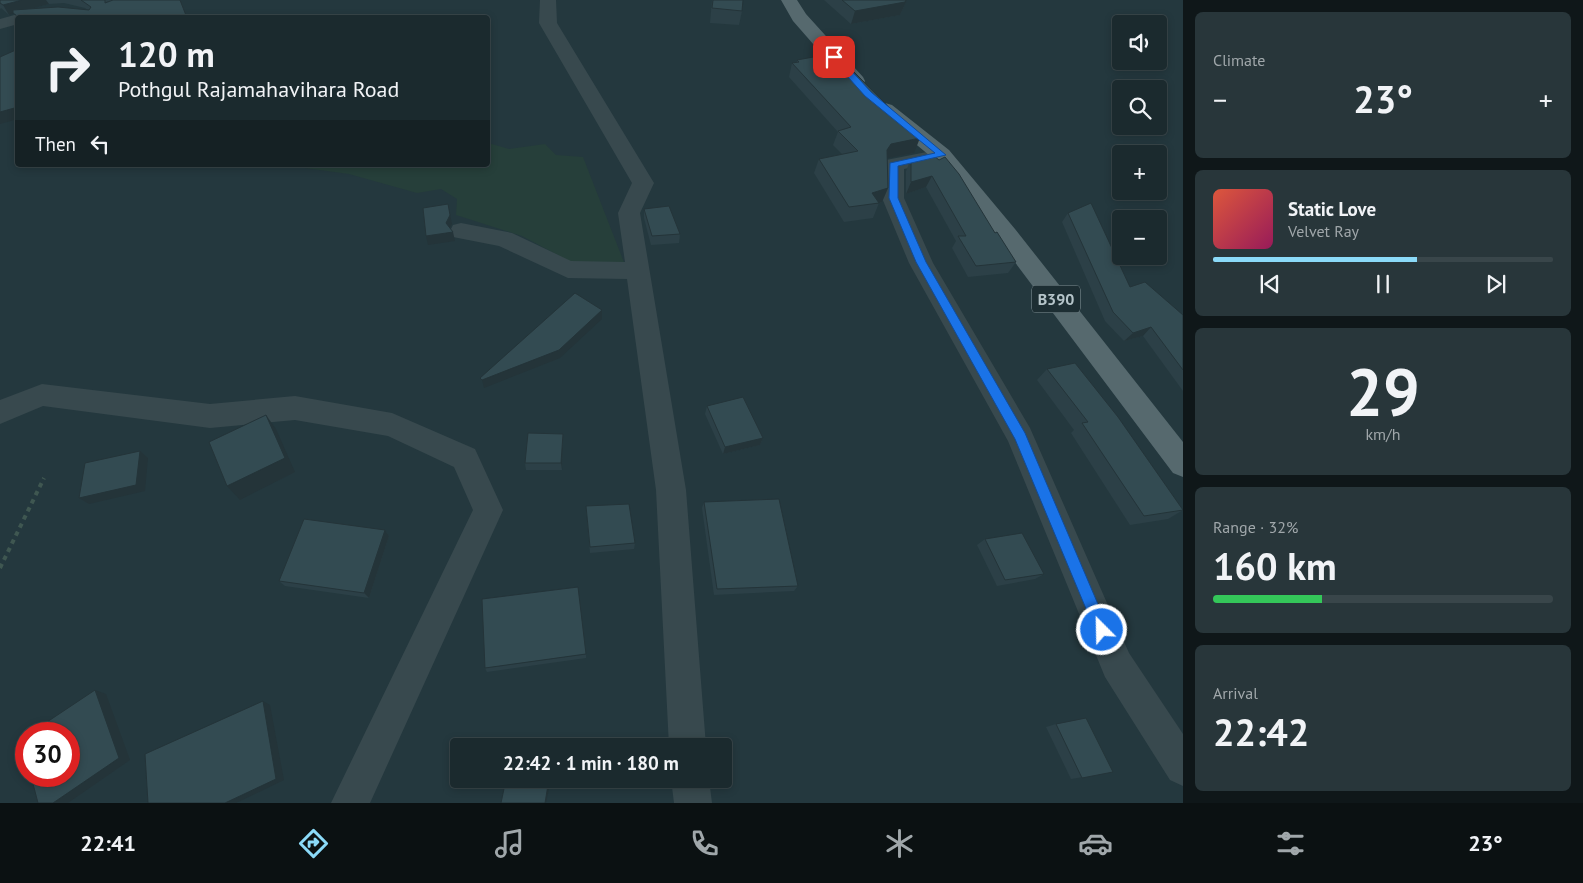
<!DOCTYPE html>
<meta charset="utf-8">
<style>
body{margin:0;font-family:"PT Sans",sans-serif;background:#28363a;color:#f1f3f6;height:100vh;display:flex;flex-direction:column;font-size:19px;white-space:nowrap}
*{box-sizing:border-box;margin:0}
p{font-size:16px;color:#a0a7aa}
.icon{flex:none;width:28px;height:28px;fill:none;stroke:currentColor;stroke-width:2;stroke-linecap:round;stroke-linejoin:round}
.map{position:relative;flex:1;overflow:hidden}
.sheet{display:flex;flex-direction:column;gap:12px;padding:12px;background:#0f1719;width:400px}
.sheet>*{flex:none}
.top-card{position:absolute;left:15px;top:15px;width:475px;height:152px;border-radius:5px;box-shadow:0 2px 8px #0003,0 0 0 1px #39464a;background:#1b2a2e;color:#f1f3f6;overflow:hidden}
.fabs{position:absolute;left:1112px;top:15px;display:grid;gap:10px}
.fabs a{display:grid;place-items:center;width:55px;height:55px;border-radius:5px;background:#1b2a2e;box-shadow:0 2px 8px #0003,0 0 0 1px #39464a;font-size:25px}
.speed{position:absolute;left:15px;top:722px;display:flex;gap:10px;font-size:25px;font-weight:700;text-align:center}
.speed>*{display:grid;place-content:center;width:65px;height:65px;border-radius:50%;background:#1b2a2e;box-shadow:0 2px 8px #0003,0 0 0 1px #39464a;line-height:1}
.speed .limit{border:8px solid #d22;background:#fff;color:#111}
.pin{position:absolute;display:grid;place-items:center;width:42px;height:42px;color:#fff;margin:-21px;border-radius:10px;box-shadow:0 2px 8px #0006}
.me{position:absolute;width:55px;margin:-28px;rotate:337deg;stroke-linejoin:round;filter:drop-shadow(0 0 4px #0008)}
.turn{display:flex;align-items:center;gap:18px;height:105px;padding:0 20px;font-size:22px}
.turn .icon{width:65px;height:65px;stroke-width:2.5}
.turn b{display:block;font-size:35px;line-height:42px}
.then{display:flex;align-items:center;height:48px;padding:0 20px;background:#0003;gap:10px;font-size:19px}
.big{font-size:38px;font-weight:800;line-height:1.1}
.sheet .card{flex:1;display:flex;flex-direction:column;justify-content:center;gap:8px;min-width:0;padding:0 18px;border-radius:8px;background:#28363a}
.sheet .dial{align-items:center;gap:0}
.dial b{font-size:65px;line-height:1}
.song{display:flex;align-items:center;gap:15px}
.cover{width:60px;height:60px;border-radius:8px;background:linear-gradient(135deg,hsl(10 70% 55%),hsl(330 70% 35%))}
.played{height:5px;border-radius:2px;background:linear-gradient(90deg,#8bdaf8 60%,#39464a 60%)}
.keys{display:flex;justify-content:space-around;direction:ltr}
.heat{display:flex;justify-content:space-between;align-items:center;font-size:28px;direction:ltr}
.charge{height:8px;border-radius:4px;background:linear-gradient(90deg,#34c759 32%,#39464a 0)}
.trip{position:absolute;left:450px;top:738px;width:282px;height:50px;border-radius:5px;background:#1b2a2e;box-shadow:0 2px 8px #0003,0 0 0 1px #39464a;font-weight:800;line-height:50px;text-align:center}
.tab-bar{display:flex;height:80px;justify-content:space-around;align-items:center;background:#0b1112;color:#a0a7aa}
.tab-bar .icon{width:35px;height:35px}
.tab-bar .active{color:#8bdaf8}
.tab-bar b{font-size:22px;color:#f1f3f6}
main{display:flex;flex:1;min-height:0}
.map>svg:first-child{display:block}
.green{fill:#263f3a}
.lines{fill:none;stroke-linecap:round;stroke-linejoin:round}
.path{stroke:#3f5751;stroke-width:4;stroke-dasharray:4.5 4.5;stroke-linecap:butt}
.minor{fill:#38494e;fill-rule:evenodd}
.major{fill:#56696e;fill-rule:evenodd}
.wall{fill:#2c4047;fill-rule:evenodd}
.shaded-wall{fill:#243439}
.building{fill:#334b52;stroke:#243439}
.route{fill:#1a73e8;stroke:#114b97}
.labels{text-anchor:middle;stroke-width:5;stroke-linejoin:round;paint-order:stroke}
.shield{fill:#1d2e33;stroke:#87979c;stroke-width:1}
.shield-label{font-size:16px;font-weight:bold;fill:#b5c4c9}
</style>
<main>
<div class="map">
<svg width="1183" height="803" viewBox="0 0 1183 803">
<rect width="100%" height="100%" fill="#24383e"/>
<path class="green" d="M 488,143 L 509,149 L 545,144 L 556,155 L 583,157 L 625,265 L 571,262 L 522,236 L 456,215 L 457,199 L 441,189 L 417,193 L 349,174 L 283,165 L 488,165 Z"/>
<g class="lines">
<path class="path" d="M 0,568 L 44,478"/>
<g class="minor">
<path d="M 540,0 L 556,0 L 557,23 L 654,183 L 640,213 L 686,490 L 706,746 L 669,746 L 656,490 L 627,279 L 568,278 L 499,246 L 453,237 L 450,231 L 453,225 L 461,223 L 512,233 L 571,261 L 625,262 L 618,213 L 632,183 L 539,23 Z"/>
<path d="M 18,14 L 25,18 L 18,18 L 18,24 L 0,29 L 0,19 Z"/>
<path d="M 942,149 L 949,150 L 952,155 L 949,160 L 904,169 L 904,198 L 933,263 L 1030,428 L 1129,653 L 1183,734 L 1183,786 L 1170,780 L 1105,677 L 1008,441 L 909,263 L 882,198 L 883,165 L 886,160 Z"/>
<path d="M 42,384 L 210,404 L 295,396 L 392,413 L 475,449 L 503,510 L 370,803 L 331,803 L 473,510 L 454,467 L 388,436 L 295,420 L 210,428 L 43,406 L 0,424 L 0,400 Z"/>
<path d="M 671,779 L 709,779 L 712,803 L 674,803 Z"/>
</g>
<g class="major">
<path d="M 781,0 L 797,0 L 806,14 L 863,77 L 865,81 L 863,85 L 849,85 L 793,21 Z"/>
<path d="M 885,103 L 892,105 L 949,150 L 1015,229 L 1183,442 L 1183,477 L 1173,473 L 999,241 L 935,160 L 878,113 L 875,109 L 878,105 Z"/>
</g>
</g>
<g class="wall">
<path d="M 0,0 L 112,0 L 187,18 L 18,18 L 18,19 L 14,13 L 9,15 L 1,8 L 0,9 ZM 64,3 L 85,8 L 88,10 L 30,9 L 49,4 Z"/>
<path d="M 712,0 L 742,11 L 739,25 L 710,23 Z"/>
<path d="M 824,0 L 907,0 L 900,15 L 851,24 Z"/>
<path d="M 797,60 L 914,153 L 887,158 L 888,188 L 882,202 L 879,203 L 873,218 L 844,222 L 814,173 L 819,159 L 842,154 L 833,145 L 838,132 L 789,77 L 792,63 L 797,62 Z"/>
<path d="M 933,155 L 995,233 L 1016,262 L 1008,273 L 968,277 L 952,248 L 956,241 L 926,187 L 906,194 L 906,171 L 911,159 Z"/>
<path d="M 644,209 L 680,234 L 679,243 L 651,245 L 644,218 Z"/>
<path d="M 1068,213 L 1130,287 L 1183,315 L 1183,391 L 1143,336 L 1124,341 L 1105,321 L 1062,222 Z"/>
<path d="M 1047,369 L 1183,510 L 1168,519 L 1130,525 L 1071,433 L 1074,430 L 1037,380 Z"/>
<path d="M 707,406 L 763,438 L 760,445 L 723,454 L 705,414 Z"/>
<path d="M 563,434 L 563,441 L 562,470 L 526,470 L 525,463 Z"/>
<path d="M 704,502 L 798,586 L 794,591 L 714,595 L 702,508 Z"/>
<path d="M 586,506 L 635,543 L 634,549 L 590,553 Z"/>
<path d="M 385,530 L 389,536 L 369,598 L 285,586 L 279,581 Z"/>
<path d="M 985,539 L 1044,574 L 1035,579 L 997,586 L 977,545 Z"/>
<path d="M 586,654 L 586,658 L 487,672 L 485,668 Z"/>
<path d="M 1056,724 L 1113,772 L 1071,779 L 1046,727 Z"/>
</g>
<g class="shaded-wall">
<path d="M 22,0 L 46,0 L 49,4 L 9,15 L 3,5 Z"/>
<path d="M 907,0 L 900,15 L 851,24 L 855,11 Z"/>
<path d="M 18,107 L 18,119 L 0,124 L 0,112 Z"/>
<path d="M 920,138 L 914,153 L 884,159 L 887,150 L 891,144 Z"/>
<path d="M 932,176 L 926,187 L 906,194 L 911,182 Z"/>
<path d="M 888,188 L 882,202 L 876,204 L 872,193 Z"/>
<path d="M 448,204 L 452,224 L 448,232 L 446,223 Z"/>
<path d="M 453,232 L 455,241 L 428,245 L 426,236 Z"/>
<path d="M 602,310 L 602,319 L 560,358 L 484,388 L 482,380 Z"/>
<path d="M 1151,327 L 1143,336 L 1124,341 L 1133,333 Z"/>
<path d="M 266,415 L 276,429 L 295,472 L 240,500 L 227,486 Z"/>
<path d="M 563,434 L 563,441 L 562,470 L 561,463 Z"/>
<path d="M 763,438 L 760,445 L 723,454 L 725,447 Z"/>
<path d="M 140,451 L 148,458 L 145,491 L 89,504 L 79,498 Z"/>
<path d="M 385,530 L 389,536 L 369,598 L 364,593 Z"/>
<path d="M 95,690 L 106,694 L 130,760 L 68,803 L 53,803 Z"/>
<path d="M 263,701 L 270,705 L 284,780 L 236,803 L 225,803 Z"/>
<path d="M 549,779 L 551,779 L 546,803 L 545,803 Z"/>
</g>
<g class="building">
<path d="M 0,0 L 22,0 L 3,5 L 0,3 Z"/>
<path d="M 81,0 L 105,0 L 105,3 L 113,0 L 180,0 L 187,18 L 20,18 L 13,13 L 13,10 L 58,7 L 89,10 L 91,7 Z"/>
<path d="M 713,0 L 743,0 L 742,11 L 712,8 Z"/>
<path d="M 842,0 L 906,0 L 905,2 L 855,11 Z"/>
<path d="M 18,49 L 18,107 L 0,112 L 0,57 Z"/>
<path d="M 835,53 L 920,138 L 891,144 L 887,150 L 888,188 L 872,193 L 879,203 L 849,207 L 819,159 L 858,151 L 838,131 L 851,127 L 792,63 L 799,62 L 797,60 Z"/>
<path d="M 933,155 L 939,160 L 945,157 L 959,174 L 995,233 L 997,232 L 1016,262 L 976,266 L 958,236 L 966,236 L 932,176 L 911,182 L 911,159 Z"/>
<path d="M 1091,203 L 1130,287 L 1145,282 L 1183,315 L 1183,370 L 1151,327 L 1133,333 L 1113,312 L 1068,213 Z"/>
<path d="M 448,204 L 450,215 L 446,223 L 453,232 L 426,236 L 423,208 Z"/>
<path d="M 669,206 L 680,234 L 652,236 L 644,209 Z"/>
<path d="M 575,293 L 602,310 L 559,350 L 482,380 L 480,378 Z"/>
<path d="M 1075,363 L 1118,417 L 1183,510 L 1144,516 L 1082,423 L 1088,422 L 1047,369 Z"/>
<path d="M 743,397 L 763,438 L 725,447 L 707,406 Z"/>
<path d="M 266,415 L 285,458 L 227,486 L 209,442 Z"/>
<path d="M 528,433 L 563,434 L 561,463 L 525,463 Z"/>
<path d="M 140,451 L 136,485 L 79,498 L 85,463 Z"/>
<path d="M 779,499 L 798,586 L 717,589 L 704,502 Z"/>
<path d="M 629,504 L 635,543 L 590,547 L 586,506 Z"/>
<path d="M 304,519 L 385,530 L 364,593 L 279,581 Z"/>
<path d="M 1022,533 L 1044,574 L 1005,580 L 985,539 Z"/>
<path d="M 578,587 L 586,654 L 485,668 L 482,599 Z"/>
<path d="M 95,690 L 119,758 L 53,803 L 38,803 L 31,776 L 69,776 L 69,734 L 29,734 Z"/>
<path d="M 263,701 L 276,779 L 225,803 L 148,803 L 145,754 Z"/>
<path d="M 1086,718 L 1113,772 L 1082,778 L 1056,724 Z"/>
<path d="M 26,735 L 26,759 L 21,739 Z"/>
<path d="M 506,779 L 549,779 L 545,803 L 501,803 Z"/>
</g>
<path class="route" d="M 831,55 L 837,55 L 871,92 L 946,155 L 898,166 L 898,198 L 926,262 L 1025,433 L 1109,630 L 1107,635 L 1102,637 L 1097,635 L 1015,439 L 916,262 L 889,198 L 890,163 L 935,153 L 865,96 L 831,58 Z"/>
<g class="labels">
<rect class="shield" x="1032" y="285.5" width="48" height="27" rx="4"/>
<g class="shield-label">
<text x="1056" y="305">B390</text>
</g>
</g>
</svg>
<div class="fabs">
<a><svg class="icon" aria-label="sound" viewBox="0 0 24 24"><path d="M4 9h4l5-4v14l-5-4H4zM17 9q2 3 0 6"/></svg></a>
<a><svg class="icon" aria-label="search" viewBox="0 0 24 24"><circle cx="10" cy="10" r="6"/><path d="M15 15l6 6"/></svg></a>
<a>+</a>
<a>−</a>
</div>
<div class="speed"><div class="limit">30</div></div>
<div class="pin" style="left:834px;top:57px;background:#d93025"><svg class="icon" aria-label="arrive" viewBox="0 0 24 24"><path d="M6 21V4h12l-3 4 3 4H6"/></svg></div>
<svg class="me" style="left:1102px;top:630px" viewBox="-20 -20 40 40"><circle r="17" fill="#1a73e8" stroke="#fff" stroke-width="3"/><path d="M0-11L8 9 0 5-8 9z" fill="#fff"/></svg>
<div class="trip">22:42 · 1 min · 180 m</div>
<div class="top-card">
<div class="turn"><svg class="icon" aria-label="right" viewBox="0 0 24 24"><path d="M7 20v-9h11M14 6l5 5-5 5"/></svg><div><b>120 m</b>Pothgul Rajamahavihara Road</div></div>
<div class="then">Then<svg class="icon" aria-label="left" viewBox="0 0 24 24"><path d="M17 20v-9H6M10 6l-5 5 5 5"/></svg></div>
</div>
</div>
<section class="sheet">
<div class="card"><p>Climate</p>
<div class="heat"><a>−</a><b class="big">23°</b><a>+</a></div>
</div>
<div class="card">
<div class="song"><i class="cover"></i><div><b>Static Love</b><p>Velvet Ray</p></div></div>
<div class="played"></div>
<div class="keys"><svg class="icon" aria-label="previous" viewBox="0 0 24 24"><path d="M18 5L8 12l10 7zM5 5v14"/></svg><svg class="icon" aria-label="pause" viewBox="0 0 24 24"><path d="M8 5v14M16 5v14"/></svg><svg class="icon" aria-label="next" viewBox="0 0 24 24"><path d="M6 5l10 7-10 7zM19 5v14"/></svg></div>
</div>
<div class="card dial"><b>29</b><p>km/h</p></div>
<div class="card"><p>Range · 32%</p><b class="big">160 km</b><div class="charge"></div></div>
<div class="card"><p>Arrival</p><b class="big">22:42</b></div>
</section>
</main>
<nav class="tab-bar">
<b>22:41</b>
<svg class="icon active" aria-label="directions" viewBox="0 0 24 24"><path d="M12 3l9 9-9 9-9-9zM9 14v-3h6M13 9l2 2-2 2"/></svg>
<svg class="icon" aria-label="music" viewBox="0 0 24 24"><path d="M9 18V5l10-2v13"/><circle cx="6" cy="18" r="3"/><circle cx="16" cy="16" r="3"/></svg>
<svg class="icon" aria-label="phone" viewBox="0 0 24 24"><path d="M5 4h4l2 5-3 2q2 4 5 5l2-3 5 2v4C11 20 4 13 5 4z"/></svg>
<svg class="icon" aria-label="climate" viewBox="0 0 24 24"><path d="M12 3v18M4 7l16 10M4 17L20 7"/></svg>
<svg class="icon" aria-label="car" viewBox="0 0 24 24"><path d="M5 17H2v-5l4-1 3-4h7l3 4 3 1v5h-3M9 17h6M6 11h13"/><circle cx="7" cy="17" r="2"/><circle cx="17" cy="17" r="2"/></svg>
<svg class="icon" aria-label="filters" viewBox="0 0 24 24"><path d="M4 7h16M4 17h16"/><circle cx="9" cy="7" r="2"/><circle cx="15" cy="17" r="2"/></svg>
<b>23°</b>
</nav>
